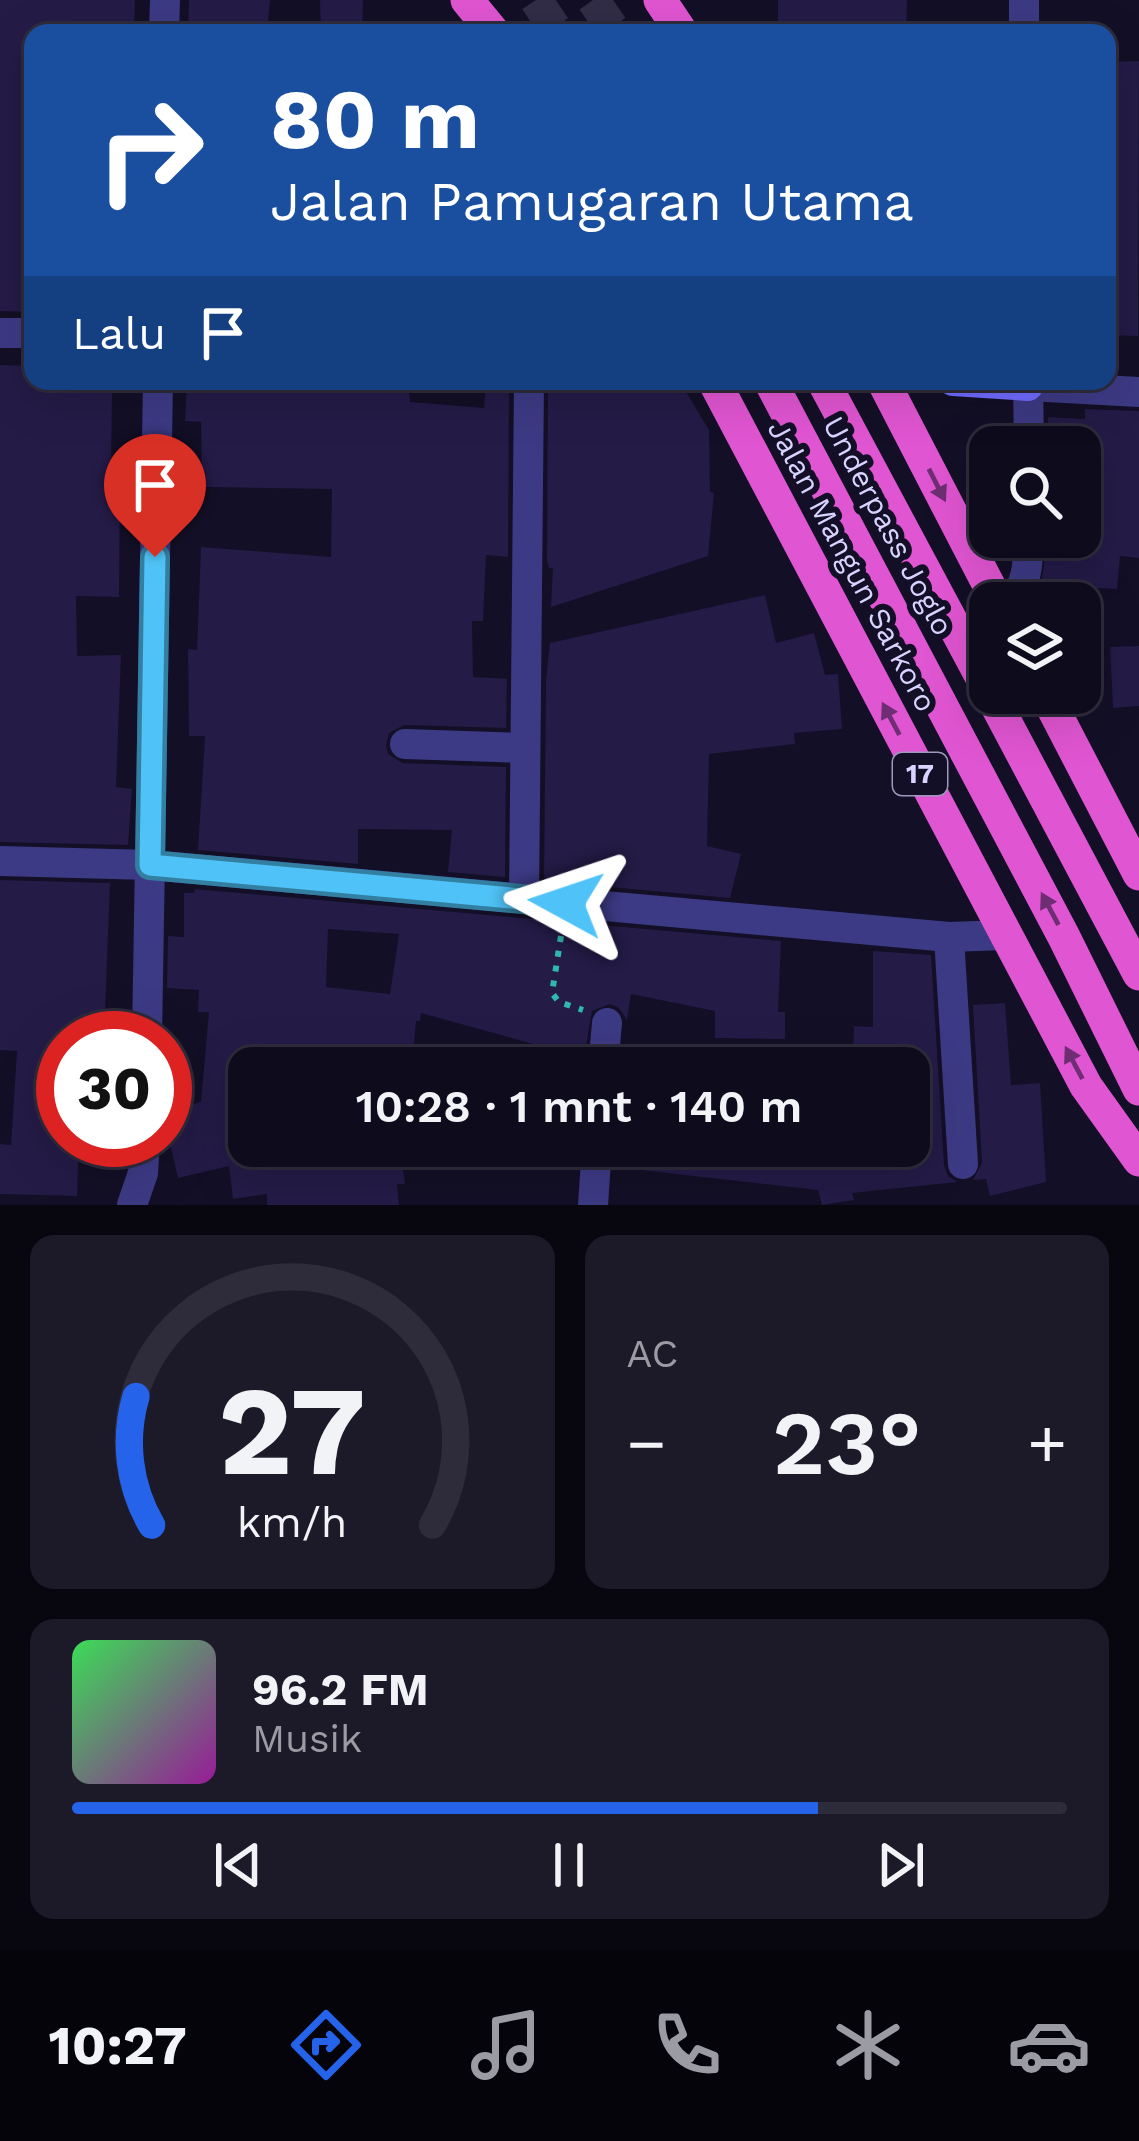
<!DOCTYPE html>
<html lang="id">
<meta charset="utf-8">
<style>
body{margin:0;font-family:"Work Sans",sans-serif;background:#1c1929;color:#f1f3f6;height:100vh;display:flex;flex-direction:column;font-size:45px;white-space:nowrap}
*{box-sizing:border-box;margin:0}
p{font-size:39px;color:#9b9ba3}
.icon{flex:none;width:66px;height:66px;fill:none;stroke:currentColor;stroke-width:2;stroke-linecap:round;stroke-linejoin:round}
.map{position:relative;height:1205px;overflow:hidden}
.details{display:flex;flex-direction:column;gap:30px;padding:30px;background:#08060f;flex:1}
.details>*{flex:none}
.top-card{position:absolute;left:24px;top:24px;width:1092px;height:366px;border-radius:24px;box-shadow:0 12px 48px #0002,0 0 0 3px #2e2b3b;background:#1a4fa0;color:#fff;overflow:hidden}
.tools{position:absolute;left:969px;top:426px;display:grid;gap:24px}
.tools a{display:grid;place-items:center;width:132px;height:132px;border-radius:24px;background:#0e0b1c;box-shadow:0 12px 48px #0002,0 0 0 3px #2e2b3b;font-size:60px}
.speed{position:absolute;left:36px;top:1011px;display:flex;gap:24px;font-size:60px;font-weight:700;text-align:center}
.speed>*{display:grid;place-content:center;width:156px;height:156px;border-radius:50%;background:#0e0b1c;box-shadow:0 12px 48px #0002,0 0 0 3px #2e2b3b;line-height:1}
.speed .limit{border:18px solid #d22;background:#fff;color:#111}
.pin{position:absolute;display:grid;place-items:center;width:102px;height:102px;color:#fff;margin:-123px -51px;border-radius:50% 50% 50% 0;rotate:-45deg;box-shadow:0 0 12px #0007}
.pin .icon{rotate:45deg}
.me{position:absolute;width:132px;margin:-66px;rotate:275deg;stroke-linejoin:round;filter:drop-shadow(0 0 9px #0008)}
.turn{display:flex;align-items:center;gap:42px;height:252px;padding:0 48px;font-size:54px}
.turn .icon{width:156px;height:156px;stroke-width:2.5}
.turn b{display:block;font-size:84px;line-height:102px}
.then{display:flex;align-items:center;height:114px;padding:0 48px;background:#0003;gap:24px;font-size:45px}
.big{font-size:90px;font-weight:600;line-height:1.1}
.details .tile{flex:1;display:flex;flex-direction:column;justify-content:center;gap:18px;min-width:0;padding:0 42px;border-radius:24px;background:#1c1929}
.details .dial{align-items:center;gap:0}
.dial svg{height:312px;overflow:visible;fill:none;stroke:#2e2b3b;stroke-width:7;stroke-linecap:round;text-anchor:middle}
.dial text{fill:#f1f3f6;stroke:none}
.song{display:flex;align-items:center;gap:36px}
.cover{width:144px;height:144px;border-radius:18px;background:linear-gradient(135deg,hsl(130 70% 55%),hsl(300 70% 35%))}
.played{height:12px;border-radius:6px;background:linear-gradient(90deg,#2563eb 75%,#2e2b3b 75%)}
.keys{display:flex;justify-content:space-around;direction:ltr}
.heat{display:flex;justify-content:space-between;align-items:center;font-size:66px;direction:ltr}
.details .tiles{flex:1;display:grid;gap:30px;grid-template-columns:1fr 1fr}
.tile:last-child{grid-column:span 2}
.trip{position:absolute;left:228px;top:1047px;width:702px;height:120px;border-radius:24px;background:#0e0b1c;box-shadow:0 12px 48px #0002,0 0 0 3px #2e2b3b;font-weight:600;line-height:120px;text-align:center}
.tab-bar{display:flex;height:192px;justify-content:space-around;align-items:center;background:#06040b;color:#9b9ba3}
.tab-bar .icon{width:84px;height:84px}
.tab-bar .current{color:#2563eb}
.tab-bar b{font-size:54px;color:#f1f3f6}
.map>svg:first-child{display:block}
.building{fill:#241b47;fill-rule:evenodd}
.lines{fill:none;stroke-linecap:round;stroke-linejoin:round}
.trunk-tunnel{stroke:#312d47;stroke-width:33;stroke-dasharray:33 16;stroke-linecap:butt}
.path{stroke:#2fb8b0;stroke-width:6;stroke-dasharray:6 9;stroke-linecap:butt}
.minor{stroke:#3d3a85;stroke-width:30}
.tertiary{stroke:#3d3a85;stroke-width:30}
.secondary{stroke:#6f6bff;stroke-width:30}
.trunk{stroke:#e055d1;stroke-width:33}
.oneway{fill:#6f2e73}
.route-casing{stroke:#337fa1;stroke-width:30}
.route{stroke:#4fc3f7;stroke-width:21}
.labels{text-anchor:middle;stroke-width:12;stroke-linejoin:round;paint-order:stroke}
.shield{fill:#130f26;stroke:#9e99be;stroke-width:3}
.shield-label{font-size:27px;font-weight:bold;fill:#d9d4ff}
.street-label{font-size:30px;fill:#d9d4ff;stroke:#130f26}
</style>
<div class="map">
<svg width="1139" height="1205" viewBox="0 0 1139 1205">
<rect width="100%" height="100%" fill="#130f26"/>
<g class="building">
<path d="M 0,0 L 135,0 L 134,32 L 33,33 L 33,312 L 0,311 Z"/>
<path d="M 189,0 L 270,0 L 267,33 L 188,33 Z"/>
<path d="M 320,0 L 363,0 L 362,33 L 321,33 Z"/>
<path d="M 778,0 L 907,0 L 906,33 L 778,33 Z"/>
<path d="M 1139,61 L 1138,336 L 1107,335 L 1107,62 Z"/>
<path d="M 0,365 L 33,366 L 33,381 L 41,381 L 41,388 L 112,389 L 111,470 L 120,470 L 119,597 L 76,596 L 77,656 L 121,655 L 116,787 L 132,789 L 128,845 L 0,842 Z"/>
<path d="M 187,381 L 408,381 L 410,402 L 484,408 L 486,381 L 509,381 L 508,557 L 486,555 L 483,621 L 472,621 L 473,677 L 507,679 L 506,728 L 404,725 L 389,733 L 386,745 L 388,754 L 403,763 L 506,767 L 505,877 L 448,872 L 452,830 L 358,829 L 358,864 L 198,850 L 205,736 L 189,736 L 188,649 L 197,650 L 201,547 L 331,557 L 332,489 L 202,487 L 201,422 L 185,421 Z"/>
<path d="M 593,381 L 593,390 L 686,392 L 709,430 L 710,492 L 714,493 L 708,556 L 551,607 L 553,568 L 549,568 L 547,560 L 548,382 Z"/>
<path d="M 1085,409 L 1139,411 L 1139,558 L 1120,556 L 1117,589 L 1078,587 L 1077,595 L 1040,592 L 1048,537 L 1080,537 L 1082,447 L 1048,447 L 1048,417 L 1085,419 Z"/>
<path d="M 765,595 L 776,643 L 814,633 L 825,675 L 838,674 L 842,729 L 794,733 L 795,744 L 709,754 L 707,846 L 741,854 L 730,898 L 544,881 L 546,680 L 550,643 Z"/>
<path d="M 1139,646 L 1139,706 L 1113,708 L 1110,647 Z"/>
<path d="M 0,880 L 110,883 L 104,1038 L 63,1038 L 63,1140 L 79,1140 L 77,1196 L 0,1194 L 0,1144 L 11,1145 L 17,1051 L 0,1050 Z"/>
<path d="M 195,889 L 781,941 L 778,1012 L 785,1012 L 785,1039 L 715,1038 L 715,1011 L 631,994 L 627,1020 L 619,1008 L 610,1004 L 592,1011 L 584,1058 L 421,1013 L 420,1021 L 416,1021 L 412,1068 L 249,1068 L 249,1146 L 292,1146 L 295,1158 L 400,1146 L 405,1184 L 397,1184 L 399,1205 L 267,1205 L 267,1194 L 233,1199 L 229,1166 L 178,1178 L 169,1139 L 177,1137 L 170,1110 L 201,1102 L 209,1012 L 198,1012 L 199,990 L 167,988 L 168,936 L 184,937 L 184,893 L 194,893 ZM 328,929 L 399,934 L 390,994 L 326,987 Z"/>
<path d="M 873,951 L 931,955 L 944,1165 L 948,1176 L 957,1182 L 852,1193 L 854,1200 L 822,1205 L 818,1190 L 615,1167 L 616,1146 L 837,1146 L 842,1161 L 909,1155 L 909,1060 L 905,1055 L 853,1053 L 854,1026 L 873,1027 Z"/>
<path d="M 1005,1003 L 1011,1085 L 1040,1083 L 1046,1182 L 990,1196 L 986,1179 L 973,1180 L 982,1163 L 973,1005 Z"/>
</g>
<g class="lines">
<g class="trunk-tunnel">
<path d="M 536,0 L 558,33"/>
<path d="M 593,0 L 616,33"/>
</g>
<path class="path" d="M 561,936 L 552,993 L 559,1002 L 583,1010"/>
<g class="minor">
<path d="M 1024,0 L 1024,33"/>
<path d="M 0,333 L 33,333"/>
<path d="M 1028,381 L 1029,447"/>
<path d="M 1010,603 C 1028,586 1028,561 1029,537"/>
<path d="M 405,744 L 524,748"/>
<path d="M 0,861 L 150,865 L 949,937 L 1005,935"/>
<path d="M 524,899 L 529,381"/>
<path d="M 949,937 L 963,1164"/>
<path d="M 603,1068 L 607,1023"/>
<path d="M 593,1205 L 597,1146"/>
</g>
<g class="tertiary">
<path d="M 164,33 L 165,0"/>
<path d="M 1028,386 L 1139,392"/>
<path d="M 147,1038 L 158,381"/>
<path d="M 132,1205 L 143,1173 L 145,1140"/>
</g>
<path class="secondary" d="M 953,381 L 1028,386"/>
<g class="trunk">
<path d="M 467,0 L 494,33"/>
<path d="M 660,0 L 682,33"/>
<path d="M 714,381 L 1086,1086 L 1139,1160"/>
<path d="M 770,381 L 1064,937 L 1139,1089"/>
<path d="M 823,381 L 990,693"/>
<path d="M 883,381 L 998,603"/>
<path d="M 990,693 L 1139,974"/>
<path d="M 1045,693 L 1139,874"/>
</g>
</g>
<defs><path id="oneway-solid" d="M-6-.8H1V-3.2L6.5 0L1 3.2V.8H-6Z" transform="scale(3)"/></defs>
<g class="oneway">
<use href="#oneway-solid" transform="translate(937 485) rotate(63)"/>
<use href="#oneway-solid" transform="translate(891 719) rotate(-118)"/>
<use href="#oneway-solid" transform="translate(1050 909) rotate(-118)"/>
<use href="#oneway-solid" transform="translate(1074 1063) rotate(-118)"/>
</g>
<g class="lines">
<g class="route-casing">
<path id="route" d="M 155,557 L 150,865 L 566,903"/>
</g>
<use href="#route" class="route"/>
</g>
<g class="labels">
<rect class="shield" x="893" y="753" width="54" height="42" rx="9"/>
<g class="shield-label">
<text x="920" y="783">17</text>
</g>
<g class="street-label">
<text transform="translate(888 526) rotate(62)" y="10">Underpass Joglo</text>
<text transform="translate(852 566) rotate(62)" y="10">Jalan Mangun Sarkoro</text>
</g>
</g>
</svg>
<div class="tools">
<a><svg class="icon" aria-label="search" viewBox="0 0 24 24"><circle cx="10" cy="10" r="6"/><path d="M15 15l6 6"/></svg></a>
<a><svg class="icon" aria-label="layers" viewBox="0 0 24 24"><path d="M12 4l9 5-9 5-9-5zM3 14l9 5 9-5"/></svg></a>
</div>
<div class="speed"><div class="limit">30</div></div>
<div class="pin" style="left:155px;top:557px;background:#d93025"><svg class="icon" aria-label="arrive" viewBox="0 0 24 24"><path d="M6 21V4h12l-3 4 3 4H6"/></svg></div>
<svg class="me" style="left:566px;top:903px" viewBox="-20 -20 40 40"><path d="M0-17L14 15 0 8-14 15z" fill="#4fc3f7" stroke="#fff" stroke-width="4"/></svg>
<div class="trip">10:28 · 1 mnt · 140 m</div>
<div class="top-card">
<div class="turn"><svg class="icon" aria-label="right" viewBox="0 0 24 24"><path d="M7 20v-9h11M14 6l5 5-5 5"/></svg><div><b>80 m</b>Jalan Pamugaran Utama</div></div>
<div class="then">Lalu<svg class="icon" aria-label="arrive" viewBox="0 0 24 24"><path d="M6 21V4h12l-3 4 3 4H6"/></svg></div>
</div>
</div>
<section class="details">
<div class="tiles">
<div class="tile dial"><svg viewBox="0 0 100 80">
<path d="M14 69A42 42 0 1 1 86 69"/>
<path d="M14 69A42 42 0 0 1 10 36" stroke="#2563eb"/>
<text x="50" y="56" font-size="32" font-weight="700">27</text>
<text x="50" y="72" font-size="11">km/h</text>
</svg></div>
<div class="tile"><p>AC</p>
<div class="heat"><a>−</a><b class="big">23°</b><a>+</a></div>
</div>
<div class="tile">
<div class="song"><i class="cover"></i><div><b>96.2 FM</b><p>Musik</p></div></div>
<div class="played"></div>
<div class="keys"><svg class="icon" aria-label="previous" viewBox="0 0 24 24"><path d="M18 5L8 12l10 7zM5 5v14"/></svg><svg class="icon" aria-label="pause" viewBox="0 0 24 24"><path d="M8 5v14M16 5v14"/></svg><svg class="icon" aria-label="next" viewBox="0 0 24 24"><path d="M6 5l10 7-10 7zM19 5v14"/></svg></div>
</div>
</div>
</section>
<nav class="tab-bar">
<b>10:27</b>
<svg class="icon current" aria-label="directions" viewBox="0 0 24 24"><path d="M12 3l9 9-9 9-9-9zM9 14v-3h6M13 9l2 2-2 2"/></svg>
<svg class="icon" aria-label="music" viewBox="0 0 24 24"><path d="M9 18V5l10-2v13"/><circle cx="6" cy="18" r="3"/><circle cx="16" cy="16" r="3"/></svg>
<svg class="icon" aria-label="phone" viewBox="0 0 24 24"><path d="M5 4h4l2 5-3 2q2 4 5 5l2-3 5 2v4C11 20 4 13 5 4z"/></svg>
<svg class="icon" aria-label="climate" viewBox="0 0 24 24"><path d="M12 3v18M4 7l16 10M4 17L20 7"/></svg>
<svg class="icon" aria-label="car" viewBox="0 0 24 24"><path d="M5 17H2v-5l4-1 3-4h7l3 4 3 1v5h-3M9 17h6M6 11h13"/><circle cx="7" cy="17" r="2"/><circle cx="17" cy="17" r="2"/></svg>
</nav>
